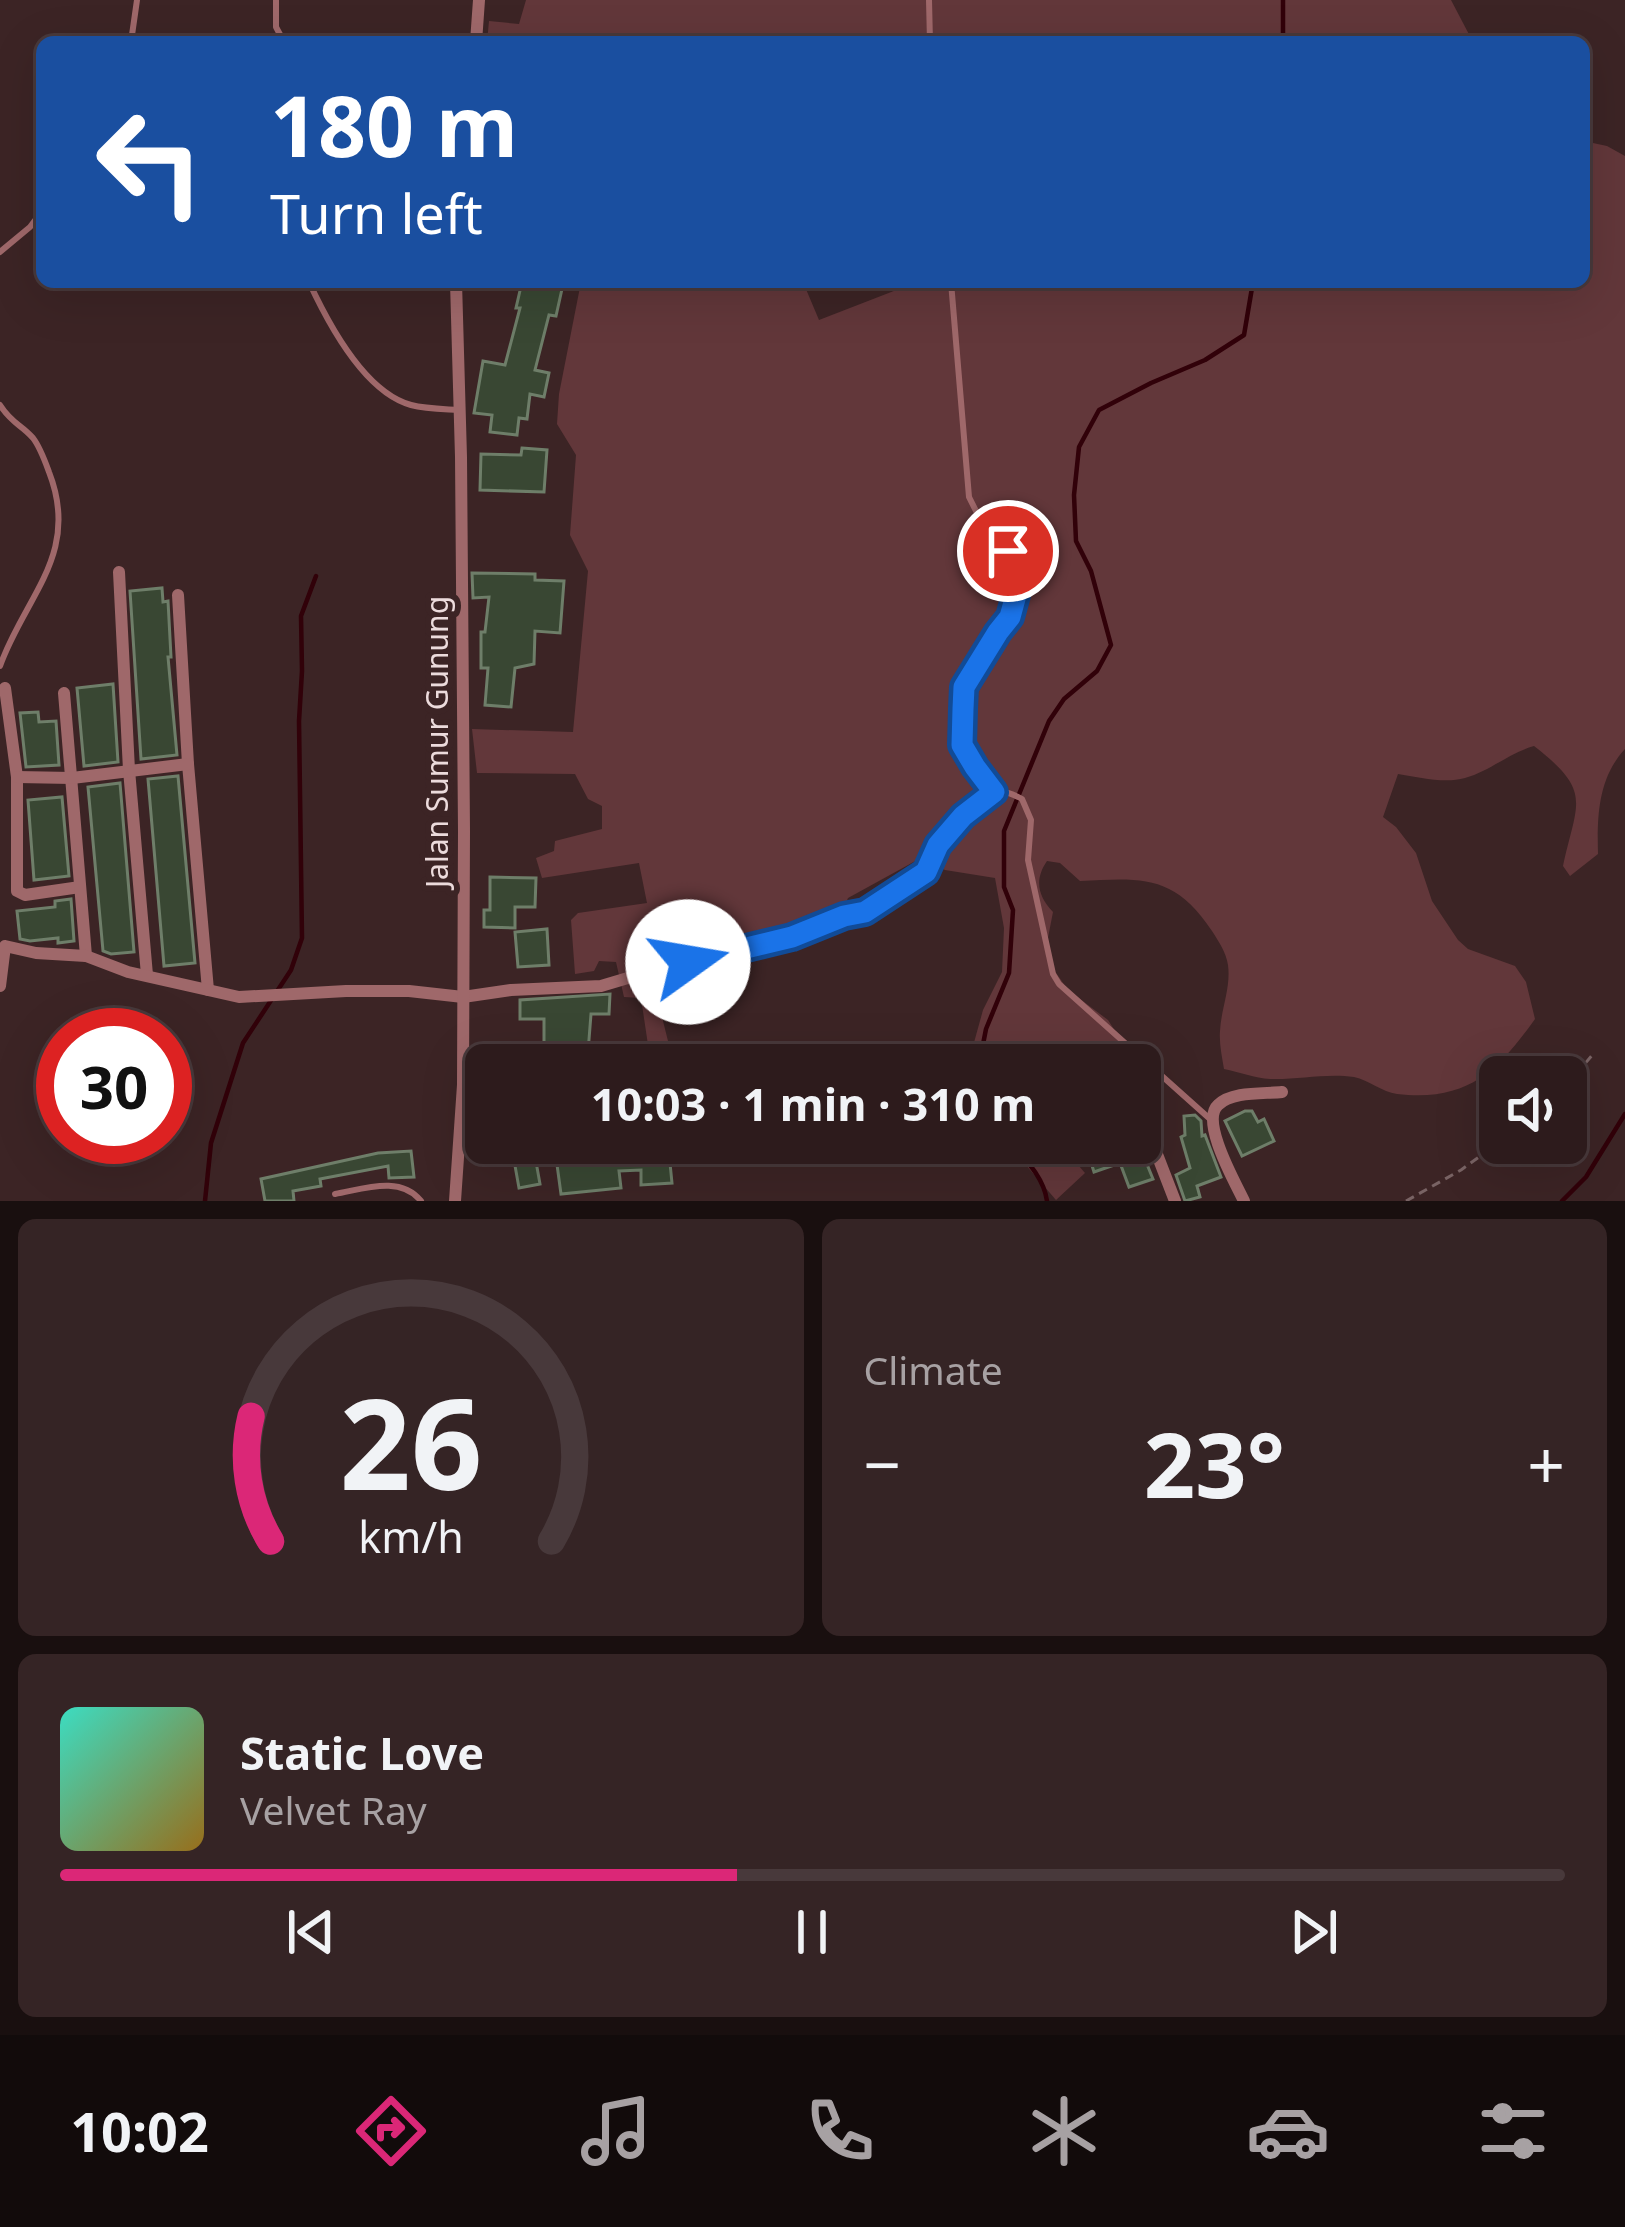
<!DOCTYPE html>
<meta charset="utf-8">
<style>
body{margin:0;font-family:"Noto Sans",sans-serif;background:#352425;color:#f1f3f6;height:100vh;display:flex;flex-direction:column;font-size:45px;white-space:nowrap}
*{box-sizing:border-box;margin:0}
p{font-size:39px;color:#a7a1a3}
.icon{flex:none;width:66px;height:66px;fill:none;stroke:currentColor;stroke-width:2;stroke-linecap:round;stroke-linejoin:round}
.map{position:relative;height:1201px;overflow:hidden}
.drawer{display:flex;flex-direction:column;gap:18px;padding:18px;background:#190f0f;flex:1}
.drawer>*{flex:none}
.banner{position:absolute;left:36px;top:36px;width:1554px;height:252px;border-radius:18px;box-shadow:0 12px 48px #0002,0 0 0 3px #48393b;background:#1a4fa0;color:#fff;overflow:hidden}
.buttons{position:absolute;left:1479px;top:1056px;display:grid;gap:24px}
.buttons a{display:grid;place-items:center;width:108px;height:108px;border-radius:18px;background:#2d1b1c;box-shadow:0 12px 48px #0002,0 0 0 3px #48393b;font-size:60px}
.speed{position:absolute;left:36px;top:1008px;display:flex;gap:24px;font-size:60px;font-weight:700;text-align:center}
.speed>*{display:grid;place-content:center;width:156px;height:156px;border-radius:50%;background:#2d1b1c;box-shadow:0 12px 48px #0002,0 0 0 3px #48393b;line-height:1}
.speed .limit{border:18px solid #d22;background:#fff;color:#111}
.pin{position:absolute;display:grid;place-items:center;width:102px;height:102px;color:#fff;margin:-51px;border:6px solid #fff;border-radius:50%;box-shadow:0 3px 12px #0007}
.me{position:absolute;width:132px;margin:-66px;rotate:77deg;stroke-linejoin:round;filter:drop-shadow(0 0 9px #0008)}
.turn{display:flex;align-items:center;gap:42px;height:252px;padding:0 36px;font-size:54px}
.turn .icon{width:156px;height:156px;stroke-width:2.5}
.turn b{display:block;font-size:84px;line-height:102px}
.big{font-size:90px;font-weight:700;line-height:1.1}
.drawer .widget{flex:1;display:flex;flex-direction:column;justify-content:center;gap:18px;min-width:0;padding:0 42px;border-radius:18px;background:#352425}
.drawer .dial{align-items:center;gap:0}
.dial svg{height:312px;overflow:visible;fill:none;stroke:#48393b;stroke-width:7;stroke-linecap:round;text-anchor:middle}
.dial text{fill:#f1f3f6;stroke:none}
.song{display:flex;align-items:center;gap:36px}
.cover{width:144px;height:144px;border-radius:18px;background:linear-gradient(135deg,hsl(170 70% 55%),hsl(40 70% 35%))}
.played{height:12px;border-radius:6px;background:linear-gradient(90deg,#db2777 45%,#48393b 45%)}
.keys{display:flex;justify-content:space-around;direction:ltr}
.heat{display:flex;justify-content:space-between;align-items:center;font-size:66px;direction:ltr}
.drawer .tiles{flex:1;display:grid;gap:18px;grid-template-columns:1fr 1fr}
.widget:last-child{grid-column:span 2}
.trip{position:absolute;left:465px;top:1044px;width:696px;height:120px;border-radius:18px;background:#2d1b1c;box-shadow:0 12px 48px #0002,0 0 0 3px #48393b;font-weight:700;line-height:120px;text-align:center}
.tabs{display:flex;height:192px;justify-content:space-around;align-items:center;background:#120b0b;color:#a7a1a3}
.tabs .icon{width:84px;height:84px}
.tabs .selected{color:#db2777}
.tabs b{font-size:54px;color:#f1f3f6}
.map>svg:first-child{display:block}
.green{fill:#62373a}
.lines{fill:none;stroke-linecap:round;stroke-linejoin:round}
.stream{stroke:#310109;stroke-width:4.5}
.building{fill:#394733;stroke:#6e7e69;stroke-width:3}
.path{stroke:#796364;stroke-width:3;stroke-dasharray:9 6;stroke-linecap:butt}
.lane{stroke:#9f686a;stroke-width:6}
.street{stroke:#9f686a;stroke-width:12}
.route-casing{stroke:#114b97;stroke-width:30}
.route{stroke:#1a73e8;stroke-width:21}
.labels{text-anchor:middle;stroke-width:12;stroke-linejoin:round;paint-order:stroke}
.street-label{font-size:30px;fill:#ecdbdc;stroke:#3c2425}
</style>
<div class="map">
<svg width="1625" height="1201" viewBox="0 0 1625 1201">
<rect width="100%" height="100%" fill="#3c2425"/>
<g class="green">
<path d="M 526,0 L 1451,0 L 1473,42 L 487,42 L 489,21 L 519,24 Z"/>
<path d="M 1593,143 L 1607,146 L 1625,156 L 1625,749 C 1598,778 1597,816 1598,854 L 1570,876 L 1563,866 C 1577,801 1593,792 1534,746 C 1509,753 1490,771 1465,778 C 1444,784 1419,777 1398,774 L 1383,817 L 1396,827 L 1416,853 L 1432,901 L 1458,940 L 1468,949 L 1515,966 L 1526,982 L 1535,1019 C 1497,1072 1467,1102 1397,1094 C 1382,1092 1369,1080 1354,1077 C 1326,1073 1297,1080 1270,1079 C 1255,1078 1239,1072 1224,1069 C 1222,1057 1219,1043 1220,1031 C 1221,1009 1231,988 1228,965 C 1226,952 1219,942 1212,931 C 1174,874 1142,878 1080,881 L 1060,863 L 1047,861 C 1034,880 1038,896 1053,912 L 1046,948 L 1047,960 L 1068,990 L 1108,1020 L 1137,1065 L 971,1065 L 970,1057 L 983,1010 L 1002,972 L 1004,928 L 995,878 L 945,870 L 919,859 L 848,898 L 843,910 L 788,931 L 656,959 L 661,1013 L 674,1065 L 651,1065 L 641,998 L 624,997 L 616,962 L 599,961 L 594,971 L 575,974 L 571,920 L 578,913 L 647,903 L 639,863 L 542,878 L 536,858 L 554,851 L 555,841 L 602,829 L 602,806 L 588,799 L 575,774 L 477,773 L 472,729 L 573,732 L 588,571 L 570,535 L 576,455 L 557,424 L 559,394 L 581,282 L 803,282 L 819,320 L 917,282 L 1584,282 L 1584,146 Z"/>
<path d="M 1007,1143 L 1059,1143 L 1085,1173 L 1056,1200 Z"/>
</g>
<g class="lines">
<g class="stream">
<path d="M 1283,42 L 1283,0"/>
<path d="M 979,1065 L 986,1029 L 1009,973 L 1013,910 L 1004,887 L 1004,831 L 1049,721 L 1064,699 L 1097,671 L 1111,645 L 1091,571 L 1076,541 L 1074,495 L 1079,447 L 1099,410 L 1151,383 L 1205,360 L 1244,335 L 1253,282"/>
<path d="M 1011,1143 C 1026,1160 1044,1178 1047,1201"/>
<path d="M 205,1201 L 211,1143 L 243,1043 L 291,970 L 302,938 L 299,721 L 302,671 L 301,616 L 316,576"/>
<path d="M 1562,1201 L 1586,1177 L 1625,1114"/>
</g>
</g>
<g class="building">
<path d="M 522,282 L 558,282 L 556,288 L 562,289 L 556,316 L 549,315 L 535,370 L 549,373 L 544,397 L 530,394 L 527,419 L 519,418 L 517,435 L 490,432 L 492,415 L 474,413 L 483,361 L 505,365 L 520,308 L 516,308 Z"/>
<path d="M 522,448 L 547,450 L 544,492 L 480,490 L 481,454 L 521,455 Z"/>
<path d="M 472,573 L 535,574 L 535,580 L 564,581 L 560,633 L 535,631 L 534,664 L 515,668 L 511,707 L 485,705 L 488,668 L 481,668 L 481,632 L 485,632 L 489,597 L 473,598 Z"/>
<path d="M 162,588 L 163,602 L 168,601 L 171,657 L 168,657 L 177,755 L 141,759 L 130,591 Z"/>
<path d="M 113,684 L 118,762 L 84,766 L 77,688 Z"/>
<path d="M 38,712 L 39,722 L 56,721 L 59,765 L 26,767 L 20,713 Z"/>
<path d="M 178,776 L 195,963 L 164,966 L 148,779 Z"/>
<path d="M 120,783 L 134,952 L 111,954 L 103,951 L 88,787 Z"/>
<path d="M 62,797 L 69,876 L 34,880 L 28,800 Z"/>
<path d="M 490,877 L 536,878 L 535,907 L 515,907 L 515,928 L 484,927 L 484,910 L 490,910 Z"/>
<path d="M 71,899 L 74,941 L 58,943 L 58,938 L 30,941 L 20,939 L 17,911 L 55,907 L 55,901 Z"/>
<path d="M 547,929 L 549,965 L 518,967 L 515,932 Z"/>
<path d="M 610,994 L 609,1014 L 591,1014 L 587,1065 L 544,1065 L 544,1019 L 520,1019 L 520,1000 Z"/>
<path d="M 1245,1111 L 1252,1111 L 1258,1122 L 1264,1119 L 1274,1141 L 1242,1156 L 1225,1121 Z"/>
<path d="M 1195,1115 L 1201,1121 L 1202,1136 L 1205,1135 L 1221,1177 L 1197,1186 L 1200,1197 L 1185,1201 L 1176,1175 L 1190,1168 L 1181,1137 L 1185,1135 L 1184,1116 Z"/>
<path d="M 558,1143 L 668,1143 L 672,1183 L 641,1185 L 641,1170 L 619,1171 L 621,1188 L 561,1194 L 555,1150 L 558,1150 Z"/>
<path d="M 1129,1143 L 1134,1143 L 1139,1159 L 1144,1157 L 1153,1179 L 1129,1187 L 1120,1163 L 1094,1172 L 1089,1156 Z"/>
<path d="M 533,1145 L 540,1184 L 519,1188 L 512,1149 Z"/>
<path d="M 411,1151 L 414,1177 L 389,1178 L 388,1166 L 320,1179 L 321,1186 L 293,1191 L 294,1201 L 265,1201 L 261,1179 L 378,1153 Z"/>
</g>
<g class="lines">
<g class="path">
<path d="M 1566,1086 L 1594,1053"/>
<path d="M 1406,1201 L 1461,1170 L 1500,1142"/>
</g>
<g class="lane">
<path d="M 276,0 L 276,27 L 284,42"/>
<path d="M 929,0 L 930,42"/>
<path d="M 131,42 L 137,0"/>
<path d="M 0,252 L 30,227 L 42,211"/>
<path d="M 309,282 C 328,323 364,392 411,405 C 426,409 444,409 459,410"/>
<path d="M 951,282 L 969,497 L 977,513 L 1008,551 L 1015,566 L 1015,595 L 1010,617 L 997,632 L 964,687 L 962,745 L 975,768 L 994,792"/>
<path d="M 0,405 C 12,424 21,424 33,438 C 40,447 45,461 49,472 C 81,554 25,596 0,666"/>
<path d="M 963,816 C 984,797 994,783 1022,799 L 1031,820 L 1028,860 L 1053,974 L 1059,984 L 1210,1119"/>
<path d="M 335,1194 C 364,1189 400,1175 421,1201"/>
</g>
<g class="street">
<path d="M 476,42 L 479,0"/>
<path d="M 119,572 L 129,770 L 147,975"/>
<path d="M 178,595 L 188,764 L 208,990"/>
<path d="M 5,688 L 17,777 L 17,891 L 25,895 L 80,887"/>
<path d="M 64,693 L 86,956"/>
<path d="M 17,777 L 72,778 L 188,764"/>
<path d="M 0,986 L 5,946 L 36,953 L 86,956 L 128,972 L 239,997 L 346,991 L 409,991 L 463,997 L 511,990 L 601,986 L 658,969 L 792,937 L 845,916 L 865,912 L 926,872 L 938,845 L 963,816"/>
<path d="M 1153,1144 L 1175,1201"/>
<path d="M 455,1201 L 463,1085 L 464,831 L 461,457 L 456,282"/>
<path d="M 1244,1201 C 1235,1182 1200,1121 1218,1105 C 1232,1091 1264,1094 1282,1092"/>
</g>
</g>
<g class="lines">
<g class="route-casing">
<path id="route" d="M 688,962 L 792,937 L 844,916 L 865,912 L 926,872 L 938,845 L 963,816 L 994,792 L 975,767 L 962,745 L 963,709 L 964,687 L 998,632 L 1010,617 L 1016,595 L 1015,566 L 1008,551"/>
</g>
<use href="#route" class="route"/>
</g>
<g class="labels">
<g class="street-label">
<text transform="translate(438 742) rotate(-90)" y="10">Jalan Sumur Gunung</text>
</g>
</g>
</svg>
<div class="buttons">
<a><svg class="icon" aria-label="sound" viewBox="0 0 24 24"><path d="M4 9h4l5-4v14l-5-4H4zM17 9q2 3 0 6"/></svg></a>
</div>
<div class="speed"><div class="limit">30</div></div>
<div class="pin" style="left:1008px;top:551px;background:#d93025"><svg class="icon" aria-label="arrive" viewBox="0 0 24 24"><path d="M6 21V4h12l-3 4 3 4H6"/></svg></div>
<svg class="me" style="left:688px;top:962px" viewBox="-20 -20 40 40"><circle r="19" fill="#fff"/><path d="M0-13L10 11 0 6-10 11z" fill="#1a73e8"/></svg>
<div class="trip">10:03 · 1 min · 310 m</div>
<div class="banner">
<div class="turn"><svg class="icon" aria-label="left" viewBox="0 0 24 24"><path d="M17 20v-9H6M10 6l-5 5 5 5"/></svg><div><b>180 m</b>Turn left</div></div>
</div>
</div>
<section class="drawer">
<div class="tiles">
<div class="widget dial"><svg viewBox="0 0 100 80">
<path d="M14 69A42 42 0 1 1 86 69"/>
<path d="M14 69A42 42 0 0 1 9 37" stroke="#db2777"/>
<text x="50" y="56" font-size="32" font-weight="700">26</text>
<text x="50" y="72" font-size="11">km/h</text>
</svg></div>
<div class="widget"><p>Climate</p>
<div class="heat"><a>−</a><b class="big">23°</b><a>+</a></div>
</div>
<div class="widget">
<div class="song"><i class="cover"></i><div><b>Static Love</b><p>Velvet Ray</p></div></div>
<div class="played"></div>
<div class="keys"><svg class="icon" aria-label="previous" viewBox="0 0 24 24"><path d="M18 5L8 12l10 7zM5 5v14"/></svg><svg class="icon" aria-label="pause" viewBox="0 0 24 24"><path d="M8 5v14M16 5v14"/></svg><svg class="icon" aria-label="next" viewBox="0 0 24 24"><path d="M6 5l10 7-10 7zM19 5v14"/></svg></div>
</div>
</div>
</section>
<nav class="tabs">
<b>10:02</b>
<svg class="icon selected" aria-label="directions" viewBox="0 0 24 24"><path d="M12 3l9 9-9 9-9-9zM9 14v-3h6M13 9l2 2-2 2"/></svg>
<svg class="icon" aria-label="music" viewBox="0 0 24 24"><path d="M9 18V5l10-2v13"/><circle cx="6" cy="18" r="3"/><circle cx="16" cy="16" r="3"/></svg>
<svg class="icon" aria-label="phone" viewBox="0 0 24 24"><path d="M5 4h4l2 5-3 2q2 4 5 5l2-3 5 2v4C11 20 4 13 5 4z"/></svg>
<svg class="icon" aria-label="climate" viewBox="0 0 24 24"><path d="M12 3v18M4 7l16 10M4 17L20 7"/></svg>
<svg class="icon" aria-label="car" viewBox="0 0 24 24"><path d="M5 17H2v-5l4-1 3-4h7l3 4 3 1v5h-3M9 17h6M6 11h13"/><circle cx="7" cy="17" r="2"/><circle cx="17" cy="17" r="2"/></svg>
<svg class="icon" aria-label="filters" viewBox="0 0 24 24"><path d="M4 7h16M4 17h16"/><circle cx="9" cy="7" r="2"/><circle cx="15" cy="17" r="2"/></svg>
</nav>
